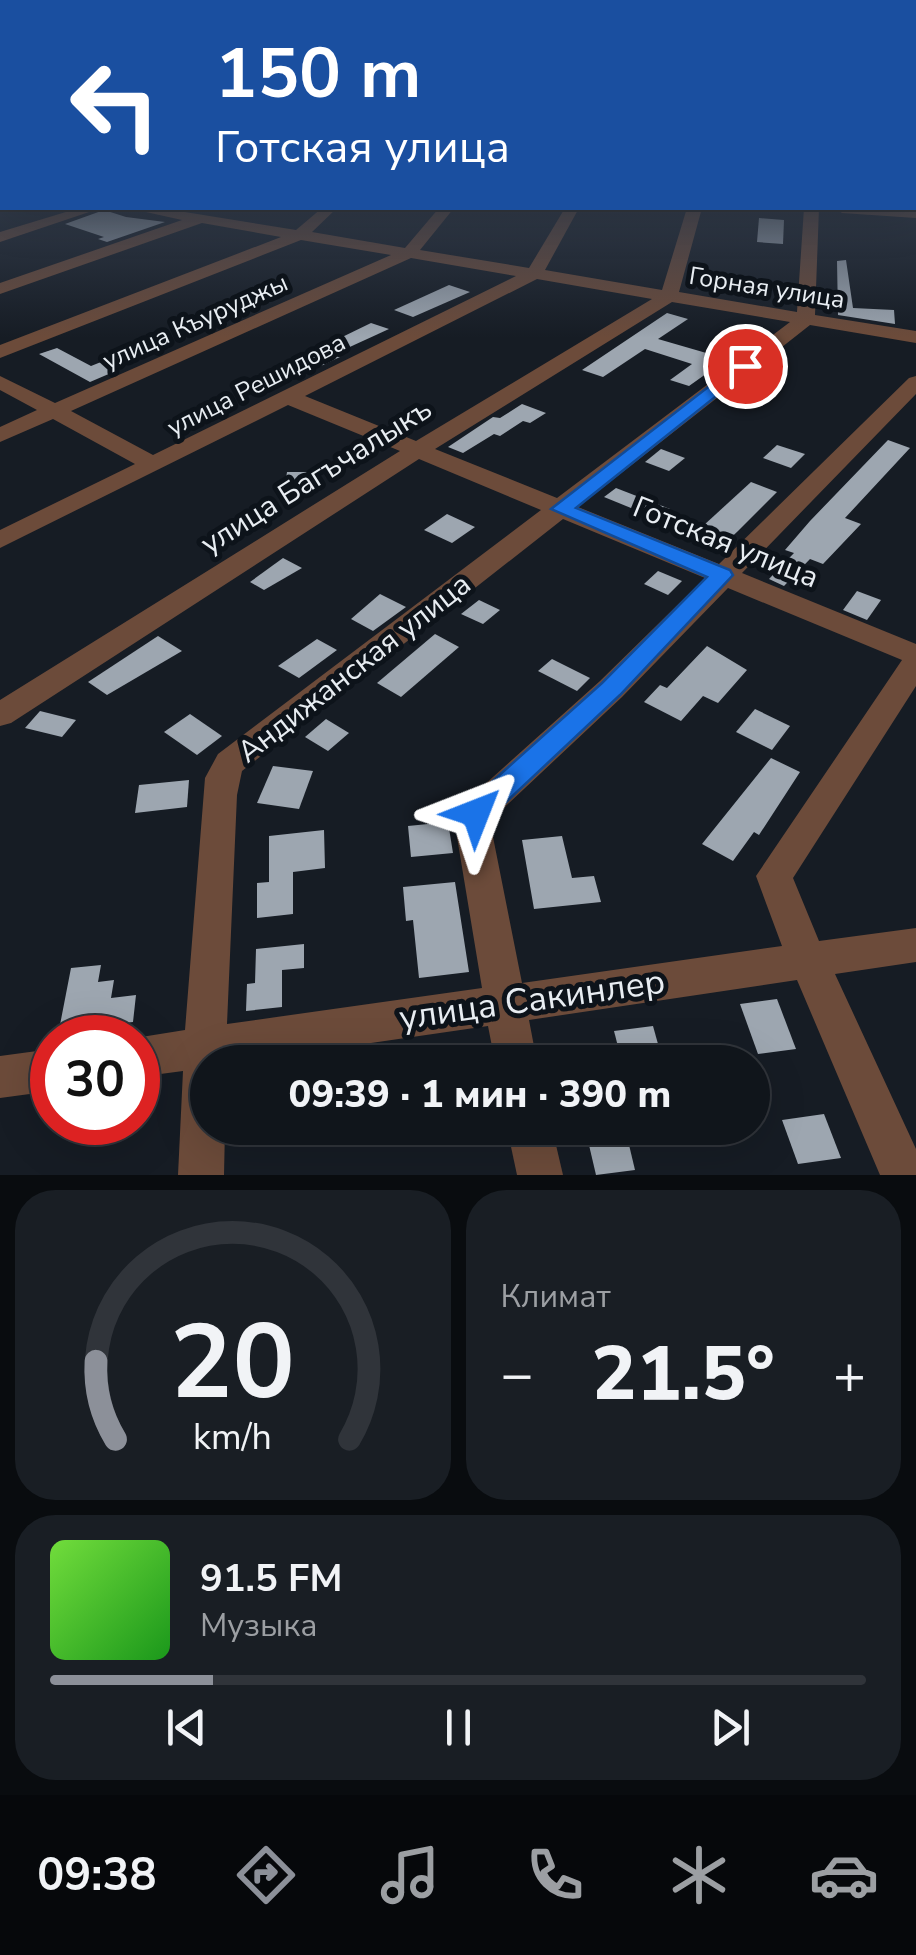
<!DOCTYPE html>
<html lang="ru">
<meta charset="utf-8">
<style>
body{margin:0;font-family:"Nunito Sans",sans-serif;background:#191e24;color:#f1f3f6;height:100vh;display:flex;flex-direction:column;font-size:38px;white-space:nowrap}
*{box-sizing:border-box;margin:0}
p{font-size:32px;color:#9c9fa3}
.icon{flex:none;width:55px;height:55px;fill:none;stroke:currentColor;stroke-width:2;stroke-linecap:round;stroke-linejoin:round}
.map{position:relative;height:1175px;overflow:hidden}
.side{display:flex;flex-direction:column;gap:15px;padding:15px;background:#090c0f;flex:1}
.side>*{flex:none}
.top-card{position:absolute;left:0px;top:0px;width:918px;height:210px;box-shadow:0 10px 40px #0002,0 0 0 2px #30343a;background:#1a4fa0;color:#fff;overflow:hidden}
.speed{position:absolute;left:30px;top:1015px;display:flex;gap:20px;font-size:50px;font-weight:700;text-align:center}
.speed>*{display:grid;place-content:center;width:130px;height:130px;border-radius:50%;background:#10151b;box-shadow:0 10px 40px #0002,0 0 0 2px #30343a;line-height:1}
.speed .limit{border:15px solid #d22;background:#fff;color:#111}
.pin{position:absolute;display:grid;place-items:center;width:85px;height:85px;color:#fff;margin:-42px;border:5px solid #fff;border-radius:50%;box-shadow:0 2px 10px #0007}
.me{position:absolute;width:110px;margin:-55px;rotate:45deg;stroke-linejoin:round;filter:drop-shadow(0 0 8px #0008)}
.turn{display:flex;align-items:center;gap:35px;height:210px;padding:0 50px;font-size:45px}
.turn .icon{width:130px;height:130px;stroke-width:2.5}
.turn b{display:block;font-size:70px;line-height:85px}
.big{font-size:75px;font-weight:800;line-height:1.1}
.side .tile{flex:1;display:flex;flex-direction:column;justify-content:center;gap:15px;min-width:0;padding:0 35px;border-radius:40px;background:#191e24}
.side .dial{align-items:center;gap:0}
.dial svg{height:260px;overflow:visible;fill:none;stroke:#30343a;stroke-width:7;stroke-linecap:round;text-anchor:middle}
.dial text{fill:#f1f3f6;stroke:none}
.song{display:flex;align-items:center;gap:30px}
.cover{width:120px;height:120px;border-radius:15px;background:linear-gradient(135deg,hsl(100 70% 55%),hsl(120 70% 35%))}
.played{height:10px;border-radius:5px;background:linear-gradient(90deg,#8c9099 20%,#30343a 20%)}
.keys{display:flex;justify-content:space-around;direction:ltr}
.heat{display:flex;justify-content:space-between;align-items:center;font-size:55px;direction:ltr}
.side .tiles{flex:1;display:grid;gap:15px;grid-template-columns:1fr 1fr}
.tile:last-child{grid-column:span 2}
.trip{position:absolute;left:190px;top:1045px;width:580px;height:100px;border-radius:50px;background:#10151b;box-shadow:0 10px 40px #0002,0 0 0 2px #30343a;font-weight:800;line-height:100px;text-align:center}
.tab-bar{display:flex;height:160px;justify-content:space-around;align-items:center;background:#06080b;color:#9c9fa3}
.tab-bar .icon{width:70px;height:70px}
.tab-bar .on{color:#8c9099}
.tab-bar b{font-size:45px;color:#f1f3f6}
.map>svg:first-child{display:block}
.building{fill:#9da6b0}
.lines{fill:none;stroke-linecap:round;stroke-linejoin:round}
.minor{fill:#6c4b3a;fill-rule:evenodd}
.major{fill:#bd7955;fill-rule:evenodd}
.route{fill:#1a73e8;stroke:#114b97;stroke-width:2.5}
.labels{text-anchor:middle;stroke-width:10;stroke-linejoin:round;paint-order:stroke}
.far-street-label{font-size:25px;fill:#e8edf2;stroke:#0d131a}
.street-label{font-size:30px;fill:#e8edf2;stroke:#0d131a}
.near-street-label{font-size:35px;fill:#e8edf2;stroke:#0d131a}
</style>
<div class="map">
<svg width="916" height="1175" viewBox="0 0 916 1175">
<rect width="100%" height="100%" fill="#161c24"/>
<g class="building">
<path d="M 104,210 L 126,217 L 165,222 L 107,242 L 98,239 L 104,237 L 65,224 Z"/>
<path d="M 759,218 L 784,220 L 783,244 L 757,242 Z"/>
<path d="M 846,260 L 853,308 L 894,310 L 895,324 L 838,315 L 837,261 Z"/>
<path d="M 449,285 L 470,292 L 413,317 L 394,310 Z"/>
<path d="M 667,313 L 688,319 L 658,339 L 727,359 L 689,386 L 670,380 L 692,364 L 645,349 L 603,377 L 582,370 Z"/>
<path d="M 371,323 L 389,329 L 341,351 L 336,340 Z"/>
<path d="M 57,348 L 91,366 L 101,362 L 118,370 L 90,382 L 39,354 Z"/>
<path d="M 322,350 L 340,357 L 295,378 L 276,371 Z"/>
<path d="M 522,404 L 546,413 L 530,423 L 523,421 L 500,436 L 494,434 L 463,453 L 448,447 L 493,417 L 500,418 Z"/>
<path d="M 888,440 L 910,448 L 845,518 L 861,524 L 823,564 L 810,559 L 784,586 L 769,579 L 794,553 L 785,550 L 810,521 Z"/>
<path d="M 777,445 L 805,454 L 791,468 L 763,458 Z"/>
<path d="M 661,449 L 685,458 L 669,471 L 645,462 Z"/>
<path d="M 287,472 L 312,472 L 309,492 L 284,493 Z"/>
<path d="M 751,482 L 777,492 L 738,531 L 720,548 L 692,536 Z"/>
<path d="M 616,488 L 670,509 L 658,519 L 604,497 Z"/>
<path d="M 447,514 L 475,527 L 452,543 L 424,530 Z"/>
<path d="M 283,558 L 302,568 L 264,590 L 250,582 Z"/>
<path d="M 658,571 L 682,581 L 668,595 L 644,584 Z"/>
<path d="M 857,591 L 881,600 L 867,620 L 843,610 Z"/>
<path d="M 380,594 L 406,607 L 373,631 L 351,619 Z"/>
<path d="M 479,600 L 500,610 L 483,624 L 461,614 Z"/>
<path d="M 435,634 L 459,647 L 401,697 L 377,683 Z"/>
<path d="M 158,636 L 182,651 L 107,695 L 88,682 Z"/>
<path d="M 317,639 L 337,650 L 299,678 L 278,666 Z"/>
<path d="M 707,646 L 747,670 L 718,703 L 703,696 L 681,721 L 644,702 L 660,685 L 667,688 Z"/>
<path d="M 552,659 L 590,678 L 577,691 L 538,671 Z"/>
<path d="M 755,709 L 790,726 L 772,750 L 736,732 Z"/>
<path d="M 40,711 L 76,720 L 62,737 L 25,728 Z"/>
<path d="M 190,714 L 222,736 L 197,755 L 164,732 Z"/>
<path d="M 326,719 L 349,733 L 328,751 L 305,737 Z"/>
<path d="M 771,758 L 800,772 L 759,835 L 754,832 L 733,861 L 702,844 Z"/>
<path d="M 273,766 L 313,771 L 299,809 L 257,803 Z"/>
<path d="M 189,780 L 187,807 L 135,813 L 139,785 Z"/>
<path d="M 448,822 L 453,853 L 411,857 L 408,826 Z"/>
<path d="M 324,830 L 325,868 L 293,872 L 293,914 L 257,918 L 257,883 L 269,882 L 269,836 Z"/>
<path d="M 562,836 L 572,878 L 594,876 L 601,902 L 534,909 L 522,840 Z"/>
<path d="M 455,882 L 469,972 L 419,978 L 413,920 L 406,921 L 403,887 Z"/>
<path d="M 304,944 L 304,968 L 282,970 L 282,1007 L 246,1011 L 247,984 L 255,983 L 256,949 Z"/>
<path d="M 101,965 L 98,982 L 114,980 L 111,998 L 136,995 L 133,1022 L 59,1030 L 71,968 Z"/>
<path d="M 777,999 L 796,1049 L 758,1054 L 740,1004 Z"/>
<path d="M 653,1026 L 663,1062 L 622,1062 L 614,1031 Z"/>
<path d="M 824,1114 L 841,1158 L 798,1164 L 782,1120 Z"/>
<path d="M 585,1128 L 625,1128 L 635,1170 L 596,1175 Z"/>
</g>
<g class="lines">
<g class="minor">
<path d="M 79,208 L 101,208 L 0,242 L 0,232 Z"/>
<path d="M 128,208 L 160,208 L 296,230 L 322,208 L 337,208 L 312,232 L 405,248 L 439,208 L 454,208 L 420,250 L 529,268 L 565,208 L 579,208 L 545,270 L 662,290 L 687,208 L 702,208 L 679,292 L 797,312 L 804,208 L 819,208 L 815,315 L 916,331 L 916,343 L 810,325 L 578,507 L 719,564 L 909,378 L 916,376 L 916,394 L 742,573 L 916,644 L 916,686 L 793,878 L 819,941 L 916,928 L 916,962 L 835,974 L 916,1149 L 916,1175 L 880,1175 L 797,980 L 529,1020 L 537,1062 L 495,1062 L 488,1026 L 240,1062 L 208,1062 L 208,1128 L 225,1128 L 224,1175 L 178,1175 L 183,1071 L 138,1077 L 135,1038 L 185,1030 L 205,778 L 218,754 L 541,510 L 419,459 L 11,723 L 0,726 L 0,700 L 400,451 L 288,405 L 0,548 L 0,530 L 135,464 L 53,419 L 0,442 L 0,427 L 37,410 L 0,390 L 0,376 L 55,403 L 391,255 L 301,240 L 0,358 L 0,345 L 281,237 L 202,223 L 0,294 L 0,283 L 182,220 ZM 411,258 L 516,276 L 153,455 L 71,411 ZM 537,279 L 652,299 L 416,441 L 305,396 ZM 672,302 L 790,322 L 557,498 L 435,449 ZM 563,519 L 705,578 L 600,681 L 464,803 L 459,813 L 457,837 L 482,988 L 227,1024 L 237,795 L 242,771 ZM 728,588 L 902,660 L 756,876 L 782,946 L 522,983 L 493,837 L 493,818 L 622,697 Z"/>
<path d="M 834,208 L 916,208 L 916,218 L 842,213 Z"/>
<path d="M 52,1049 L 52,1091 L 0,1098 L 0,1056 Z"/>
<path d="M 507,1128 L 552,1128 L 563,1175 L 517,1175 Z"/>
</g>
<rect class="major" x="915" y="177" width="1" height="10"/>
</g>
<linearGradient id="sky" x2="0" y2="1"><stop stop-color="#0c0f14"/><stop offset="0.51" stop-color="#364050"/><stop offset="1" stop-color="#364050" stop-opacity="0"/></linearGradient>
<rect width="916" height="338" fill="url(#sky)"/>
<path class="route" d="M 739,363 L 754,366 L 576,508 L 730,570 L 733,575 L 620,695 L 486,821 L 476,825 L 466,821 L 462,813 L 466,805 L 602,683 L 707,577 L 551,509 Z"/>
<g class="labels">
<g class="far-street-label">
<text transform="translate(767 287) rotate(9)" y="9">Горная улица</text>
<text transform="translate(195 321) rotate(-24)" y="9">улица Къуруджы</text>
<text transform="translate(256 384) rotate(-27)" y="9">улица Решидова</text>
</g>
<g class="street-label">
<text transform="translate(316 476) rotate(-32)" y="10">улица Багъчалыкъ</text>
<text transform="translate(726 542) rotate(22)" y="10">Готская улица</text>
<text transform="translate(354 668) rotate(-38)" y="10">Андижанская улица</text>
</g>
<g class="near-street-label">
<text transform="translate(532 999) rotate(-8)" y="12">улица Сакинлер</text>
</g>
</g>
</svg>
<div class="speed"><div class="limit">30</div></div>
<div class="pin" style="left:745px;top:366px;background:#d93025"><svg class="icon" aria-label="arrive" viewBox="0 0 24 24"><path d="M6 21V4h12l-3 4 3 4H6"/></svg></div>
<svg class="me" style="left:476px;top:813px" viewBox="-20 -20 40 40"><path d="M0-17L14 15 0 8-14 15z" fill="#1a73e8" stroke="#fff" stroke-width="4"/></svg>
<div class="trip">09:39 · 1 мин · 390 m</div>
<div class="top-card">
<div class="turn"><svg class="icon" aria-label="left" viewBox="0 0 24 24"><path d="M17 20v-9H6M10 6l-5 5 5 5"/></svg><div><b>150 m</b>Готская улица</div></div>
</div>
</div>
<section class="side">
<div class="tiles">
<div class="tile dial"><svg viewBox="0 0 100 80">
<path d="M14 69A42 42 0 1 1 86 69"/>
<path d="M14 69A42 42 0 0 1 8 45" stroke="#8c9099"/>
<text x="50" y="56" font-size="32" font-weight="700">20</text>
<text x="50" y="72" font-size="11">km/h</text>
</svg></div>
<div class="tile"><p>Климат</p>
<div class="heat"><a>−</a><b class="big">21.5°</b><a>+</a></div>
</div>
<div class="tile">
<div class="song"><i class="cover"></i><div><b>91.5 FM</b><p>Музыка</p></div></div>
<div class="played"></div>
<div class="keys"><svg class="icon" aria-label="previous" viewBox="0 0 24 24"><path d="M18 5L8 12l10 7zM5 5v14"/></svg><svg class="icon" aria-label="pause" viewBox="0 0 24 24"><path d="M8 5v14M16 5v14"/></svg><svg class="icon" aria-label="next" viewBox="0 0 24 24"><path d="M6 5l10 7-10 7zM19 5v14"/></svg></div>
</div>
</div>
</section>
<nav class="tab-bar">
<b>09:38</b>
<svg class="icon on" aria-label="directions" viewBox="0 0 24 24"><path d="M12 3l9 9-9 9-9-9zM9 14v-3h6M13 9l2 2-2 2"/></svg>
<svg class="icon" aria-label="music" viewBox="0 0 24 24"><path d="M9 18V5l10-2v13"/><circle cx="6" cy="18" r="3"/><circle cx="16" cy="16" r="3"/></svg>
<svg class="icon" aria-label="phone" viewBox="0 0 24 24"><path d="M5 4h4l2 5-3 2q2 4 5 5l2-3 5 2v4C11 20 4 13 5 4z"/></svg>
<svg class="icon" aria-label="climate" viewBox="0 0 24 24"><path d="M12 3v18M4 7l16 10M4 17L20 7"/></svg>
<svg class="icon" aria-label="car" viewBox="0 0 24 24"><path d="M5 17H2v-5l4-1 3-4h7l3 4 3 1v5h-3M9 17h6M6 11h13"/><circle cx="7" cy="17" r="2"/><circle cx="17" cy="17" r="2"/></svg>
</nav>
